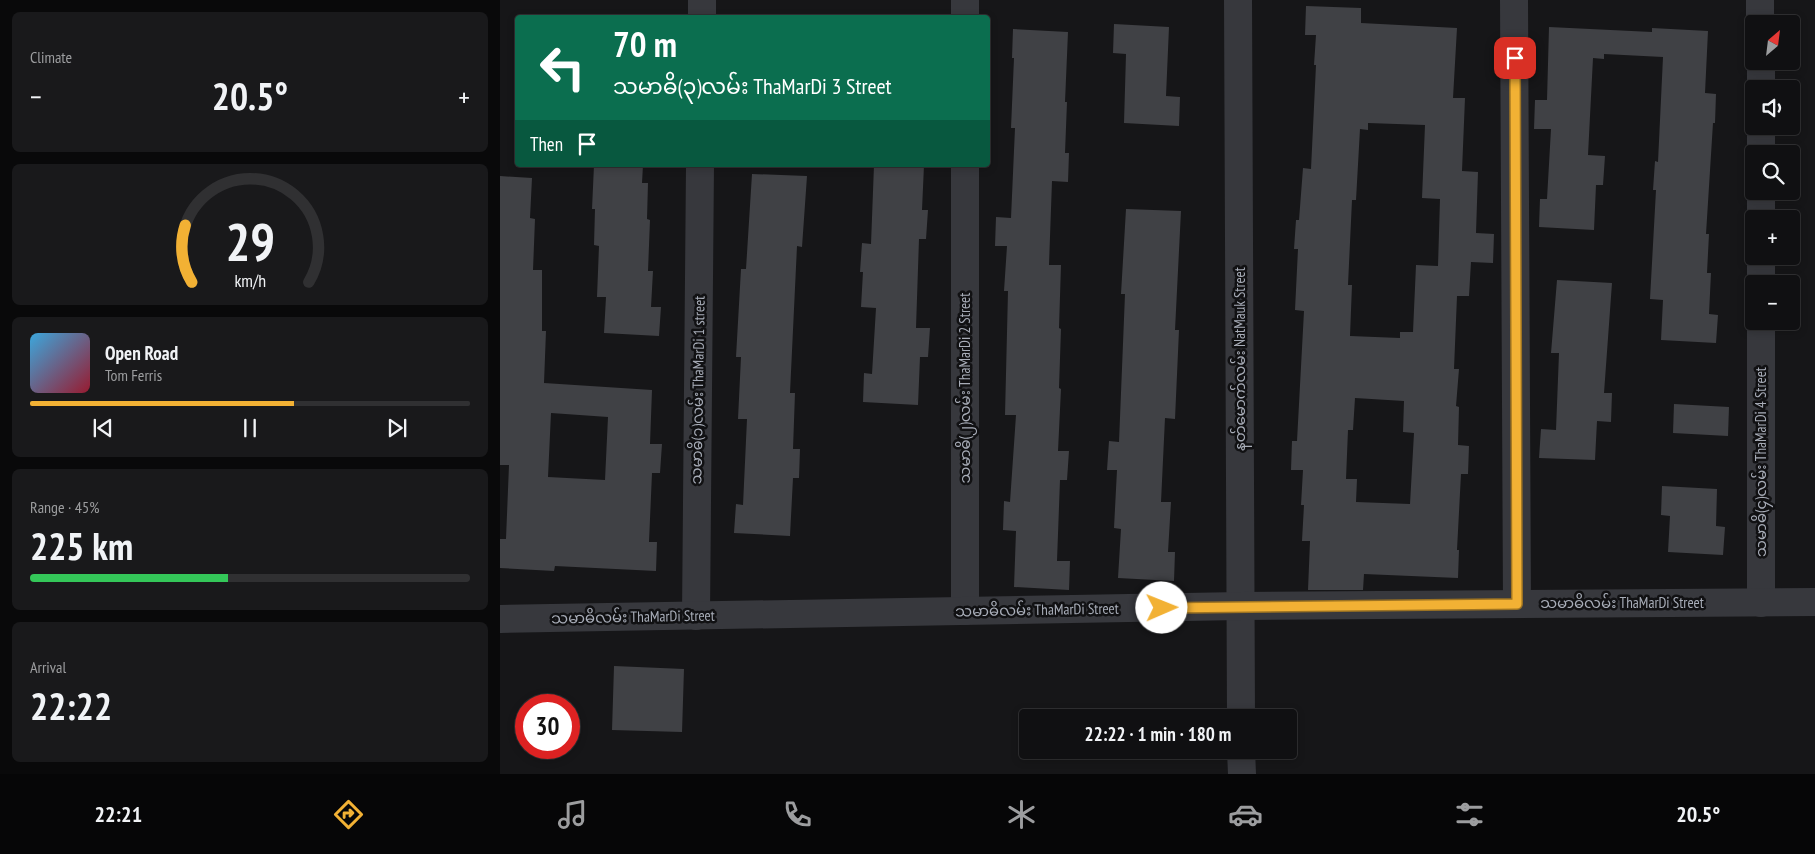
<!DOCTYPE html>
<meta charset="utf-8">
<style>
body{margin:0;font-family:"PT Sans Narrow","Noto Sans Myanmar",sans-serif;background:#19191b;color:#f1f3f6;height:100vh;display:flex;flex-direction:column;font-size:19px;white-space:nowrap}
*{box-sizing:border-box;margin:0}
p{font-size:16px;color:#9c9d9f}
.icon{flex:none;width:28px;height:28px;fill:none;stroke:currentColor;stroke-width:2;stroke-linecap:round;stroke-linejoin:round}
.map{position:relative;flex:1;overflow:hidden}
.side{display:flex;flex-direction:column;gap:12px;padding:12px;background:#09090a;width:500px}
.side>*{flex:none}
.top-card{position:absolute;left:15px;top:15px;width:475px;height:152px;border-radius:5px;box-shadow:0 2px 8px #0003,0 0 0 1px #303032;background:#0b6e4f;color:#fff;overflow:hidden}
.needle{width:32px;rotate:28deg}
.fabs{position:absolute;left:1245px;top:15px;display:grid;gap:10px}
.fabs a{display:grid;place-items:center;width:55px;height:55px;border-radius:5px;background:#101012;box-shadow:0 2px 8px #0003,0 0 0 1px #303032;font-size:25px}
.speed{position:absolute;left:15px;top:694px;display:flex;gap:10px;font-size:25px;font-weight:700;text-align:center}
.speed>*{display:grid;place-content:center;width:65px;height:65px;border-radius:50%;background:#101012;box-shadow:0 2px 8px #0003,0 0 0 1px #303032;line-height:1}
.speed .limit{border:8px solid #d22;background:#fff;color:#111}
.pin{position:absolute;display:grid;place-items:center;width:42px;height:42px;color:#fff;margin:-21px;border-radius:10px;box-shadow:0 2px 8px #0006}
.me{position:absolute;width:55px;margin:-28px;rotate:89deg;stroke-linejoin:round;filter:drop-shadow(0 0 4px #0008)}
.turn{display:flex;align-items:center;gap:18px;height:105px;padding:0 15px;font-size:22px}
.turn .icon{width:65px;height:65px;stroke-width:2.5}
.turn b{display:block;font-size:35px;line-height:42px}
.then{display:flex;align-items:center;height:48px;padding:0 15px;background:#0003;gap:10px;font-size:19px}
.big{font-size:38px;font-weight:700;line-height:1.1}
.side .card{flex:1;display:flex;flex-direction:column;justify-content:center;gap:8px;min-width:0;padding:0 18px;border-radius:8px;background:#19191b}
.side .dial{align-items:center;gap:0}
.dial svg{height:130px;overflow:visible;fill:none;stroke:#303032;stroke-width:7;stroke-linecap:round;text-anchor:middle}
.dial text{fill:#f1f3f6;stroke:none}
.song{display:flex;align-items:center;gap:15px}
.cover{width:60px;height:60px;border-radius:8px;background:linear-gradient(135deg,hsl(200 70% 55%),hsl(350 70% 35%))}
.played{height:5px;border-radius:2px;background:linear-gradient(90deg,#f2b134 60%,#303032 60%)}
.keys{display:flex;justify-content:space-around;direction:ltr}
.heat{display:flex;justify-content:space-between;align-items:center;font-size:28px;direction:ltr}
.charge{height:8px;border-radius:4px;background:linear-gradient(90deg,#34c759 45%,#303032 0)}
.trip{position:absolute;left:519px;top:709px;width:278px;height:50px;border-radius:5px;background:#101012;box-shadow:0 2px 8px #0003,0 0 0 1px #303032;font-weight:700;line-height:50px;text-align:center}
.dock{display:flex;height:80px;justify-content:space-around;align-items:center;background:#060607;color:#9c9d9f}
.dock .icon{width:35px;height:35px}
.dock .current{color:#f2b134}
.dock b{font-size:22px;color:#f1f3f6}
main{display:flex;flex:1;min-height:0}
.map>svg:first-child{display:block}
.building{fill:#404145;fill-rule:evenodd}
.lines{fill:none;stroke-linecap:round;stroke-linejoin:round}
.minor{stroke:#37383d;stroke-width:28}
.route-casing{stroke:#9d7322;stroke-width:12}
.route{stroke:#f2b134;stroke-width:9}
.labels{text-anchor:middle;stroke-width:5;stroke-linejoin:round;paint-order:stroke}
.street-label{font-size:15px;fill:#a8adb8;stroke:#111113}
</style>
<main>
<section class="side">
<div class="card"><p>Climate</p>
<div class="heat"><a>−</a><b class="big">20.5°</b><a>+</a></div>
</div>
<div class="card dial"><svg viewBox="0 0 100 80">
<path d="M14 69A42 42 0 1 1 86 69"/>
<path d="M14 69A42 42 0 0 1 10 34" stroke="#f2b134"/>
<text x="50" y="56" font-size="32" font-weight="700">29</text>
<text x="50" y="72" font-size="11">km/h</text>
</svg></div>
<div class="card">
<div class="song"><i class="cover"></i><div><b>Open Road</b><p>Tom Ferris</p></div></div>
<div class="played"></div>
<div class="keys"><svg class="icon" aria-label="previous" viewBox="0 0 24 24"><path d="M18 5L8 12l10 7zM5 5v14"/></svg><svg class="icon" aria-label="pause" viewBox="0 0 24 24"><path d="M8 5v14M16 5v14"/></svg><svg class="icon" aria-label="next" viewBox="0 0 24 24"><path d="M6 5l10 7-10 7zM19 5v14"/></svg></div>
</div>
<div class="card"><p>Range · 45%</p><b class="big">225 km</b><div class="charge"></div></div>
<div class="card"><p>Arrival</p><b class="big">22:22</b></div>
</section>
<div class="map">
<svg width="1315" height="774" viewBox="0 0 1315 774">
<rect width="100%" height="100%" fill="#161618"/>
<g class="building">
<path d="M 806,6 L 861,8 L 861,23 L 957,28 L 953,98 L 965,98 L 962,171 L 978,172 L 976,233 L 994,234 L 993,263 L 971,262 L 969,296 L 957,296 L 954,369 L 959,369 L 956,406 L 959,407 L 958,445 L 969,446 L 968,474 L 961,474 L 957,550 L 959,550 L 958,578 L 864,574 L 863,590 L 808,590 L 810,541 L 802,541 L 804,505 L 801,505 L 803,470 L 791,470 L 792,441 L 797,441 L 804,311 L 795,310 L 798,249 L 794,249 L 796,220 L 799,220 L 803,168 L 811,169 L 816,65 L 814,65 L 816,35 L 805,35 ZM 868,123 L 925,125 L 922,198 L 940,199 L 938,266 L 916,265 L 913,332 L 900,332 L 900,338 L 850,336 L 852,285 L 848,285 L 852,200 L 856,200 L 860,129 L 868,130 ZM 855,398 L 904,401 L 903,432 L 914,433 L 910,504 L 856,502 L 857,479 L 846,479 L 848,430 L 853,430 Z"/>
<path d="M 614,24 L 669,27 L 666,96 L 680,97 L 679,126 L 624,123 L 626,54 L 613,53 Z"/>
<path d="M 1049,27 L 1152,32 L 1152,28 L 1208,31 L 1205,93 L 1216,94 L 1215,123 L 1213,123 L 1206,234 L 1209,234 L 1207,273 L 1211,273 L 1209,314 L 1218,315 L 1216,343 L 1161,340 L 1163,300 L 1150,299 L 1156,190 L 1153,190 L 1155,161 L 1158,162 L 1163,57 L 1104,54 L 1104,59 L 1093,58 L 1088,155 L 1105,156 L 1103,185 L 1096,185 L 1094,230 L 1039,227 L 1040,199 L 1047,199 L 1051,129 L 1034,129 L 1035,100 L 1047,100 Z"/>
<path d="M 513,29 L 568,32 L 565,102 L 567,102 L 565,153 L 569,153 L 568,182 L 552,181 L 549,265 L 561,265 L 559,328 L 561,329 L 559,388 L 561,389 L 558,451 L 569,451 L 567,480 L 560,480 L 557,561 L 570,561 L 569,590 L 514,587 L 516,531 L 503,530 L 504,501 L 510,502 L 516,415 L 505,415 L 508,291 L 504,291 L 507,246 L 495,246 L 496,217 L 511,218 L 515,128 L 511,128 L 514,58 L 512,58 Z"/>
<path d="M 94,165 L 143,165 L 142,183 L 148,183 L 147,219 L 150,220 L 148,271 L 153,271 L 151,307 L 161,307 L 159,336 L 104,333 L 106,297 L 97,297 L 99,246 L 94,245 L 95,209 L 92,209 Z"/>
<path d="M 374,165 L 424,165 L 422,210 L 428,210 L 426,239 L 419,239 L 416,328 L 430,328 L 428,357 L 420,357 L 418,405 L 363,402 L 364,373 L 372,374 L 376,308 L 361,307 L 363,272 L 360,272 L 362,243 L 371,244 Z"/>
<path d="M 252,174 L 307,176 L 302,247 L 297,246 L 290,393 L 295,393 L 293,449 L 300,449 L 299,478 L 293,478 L 290,536 L 234,533 L 236,504 L 243,505 L 247,419 L 238,419 L 241,357 L 236,357 L 241,269 L 246,269 Z"/>
<path d="M 0,176 L 32,178 L 30,218 L 35,219 L 33,270 L 42,270 L 42,331 L 46,331 L 44,383 L 152,390 L 150,444 L 162,444 L 160,473 L 152,473 L 149,542 L 157,542 L 156,571 L 55,566 L 54,571 L 0,568 L 0,539 L 6,539 L 9,465 L 0,465 ZM 51,413 L 108,417 L 105,480 L 48,477 Z"/>
<path d="M 626,209 L 681,211 L 675,330 L 679,330 L 675,419 L 665,418 L 661,502 L 671,502 L 668,552 L 675,552 L 674,581 L 618,578 L 621,529 L 614,528 L 617,470 L 607,470 L 609,441 L 619,442 L 625,294 L 621,294 Z"/>
<path d="M 1057,280 L 1112,283 L 1104,393 L 1112,393 L 1111,422 L 1097,421 L 1095,460 L 1039,458 L 1041,429 L 1056,430 L 1059,353 L 1051,353 Z"/>
<path d="M 1174,404 L 1229,407 L 1228,436 L 1173,433 Z"/>
<path d="M 1162,486 L 1217,489 L 1216,526 L 1225,527 L 1223,555 L 1168,552 L 1170,516 L 1161,515 Z"/>
<path d="M 114,666 L 184,669 L 182,732 L 112,730 Z"/>
</g>
<g class="lines">
<g class="minor">
<path d="M 465,0 L 465,18"/>
<path d="M 738,0 L 741,718"/>
<path d="M 1014,0 L 1017,604"/>
<path d="M 1260,0 L 1260,24"/>
<path d="M 202,18 L 202,0"/>
<path d="M 1261,61 L 1261,89"/>
<path d="M 1261,126 L 1261,154"/>
<path d="M 465,165 L 465,611"/>
<path d="M 1261,191 L 1261,219"/>
<path d="M 1261,256 L 1261,284"/>
<path d="M 1261,321 L 1261,603"/>
<path d="M 196,616 L 200,165"/>
<path d="M 0,619 L 741,606 L 1315,602"/>
<path d="M 741,750 L 742,774"/>
</g>
</g>
<g class="lines">
<g class="route-casing">
<path id="route" d="M 662,608 L 1017,604 L 1015,58"/>
</g>
<use href="#route" class="route"/>
</g>
<g class="labels">
<g class="street-label">
<text transform="translate(740 359) rotate(-90)" y="5">နတ်မောက်လမ်း NatMauk Street</text>
<text transform="translate(465 388) rotate(-90)" y="5">သမာဓိ(၂)လမ်း ThaMarDi 2 Street</text>
<text transform="translate(198 390) rotate(-89)" y="5">သမာဓိ(၁)လမ်း ThaMarDi 1 street</text>
<text transform="translate(1261 462) rotate(-90)" y="5">သမာဓိ(၄)လမ်း ThaMarDi 4 Street</text>
<text x="1122" y="608">သမာဓိလမ်း ThaMarDi Street</text>
<text transform="translate(537 610) rotate(-1)" y="5">သမာဓိလမ်း ThaMarDi Street</text>
<text transform="translate(133 617) rotate(-1)" y="5">သမာဓိလမ်း ThaMarDi Street</text>
</g>
</g>
</svg>
<div class="fabs">
<a><svg class="needle" viewBox="-14 -14 28 28"><path d="M0-13l5 13h-10z" fill="#e53935"/><path d="M0 13l5-13h-10z" fill="#9c9d9f"/></svg></a>
<a><svg class="icon" aria-label="sound" viewBox="0 0 24 24"><path d="M4 9h4l5-4v14l-5-4H4zM17 9q2 3 0 6"/></svg></a>
<a><svg class="icon" aria-label="search" viewBox="0 0 24 24"><circle cx="10" cy="10" r="6"/><path d="M15 15l6 6"/></svg></a>
<a>+</a>
<a>−</a>
</div>
<div class="speed"><div class="limit">30</div></div>
<div class="pin" style="left:1015px;top:58px;background:#d93025"><svg class="icon" aria-label="arrive" viewBox="0 0 24 24"><path d="M6 21V4h12l-3 4 3 4H6"/></svg></div>
<svg class="me" style="left:662px;top:608px" viewBox="-20 -20 40 40"><circle r="19" fill="#fff"/><path d="M0-13L10 11 0 6-10 11z" fill="#f2b134"/></svg>
<div class="trip">22:22 · 1 min · 180 m</div>
<div class="top-card">
<div class="turn"><svg class="icon" aria-label="left" viewBox="0 0 24 24"><path d="M17 20v-9H6M10 6l-5 5 5 5"/></svg><div><b>70 m</b>သမာဓိ(၃)လမ်း ThaMarDi 3 Street</div></div>
<div class="then">Then<svg class="icon" aria-label="arrive" viewBox="0 0 24 24"><path d="M6 21V4h12l-3 4 3 4H6"/></svg></div>
</div>
</div>
</main>
<nav class="dock">
<b>22:21</b>
<svg class="icon current" aria-label="directions" viewBox="0 0 24 24"><path d="M12 3l9 9-9 9-9-9zM9 14v-3h6M13 9l2 2-2 2"/></svg>
<svg class="icon" aria-label="music" viewBox="0 0 24 24"><path d="M9 18V5l10-2v13"/><circle cx="6" cy="18" r="3"/><circle cx="16" cy="16" r="3"/></svg>
<svg class="icon" aria-label="phone" viewBox="0 0 24 24"><path d="M5 4h4l2 5-3 2q2 4 5 5l2-3 5 2v4C11 20 4 13 5 4z"/></svg>
<svg class="icon" aria-label="climate" viewBox="0 0 24 24"><path d="M12 3v18M4 7l16 10M4 17L20 7"/></svg>
<svg class="icon" aria-label="car" viewBox="0 0 24 24"><path d="M5 17H2v-5l4-1 3-4h7l3 4 3 1v5h-3M9 17h6M6 11h13"/><circle cx="7" cy="17" r="2"/><circle cx="17" cy="17" r="2"/></svg>
<svg class="icon" aria-label="filters" viewBox="0 0 24 24"><path d="M4 7h16M4 17h16"/><circle cx="9" cy="7" r="2"/><circle cx="15" cy="17" r="2"/></svg>
<b>20.5°</b>
</nav>
